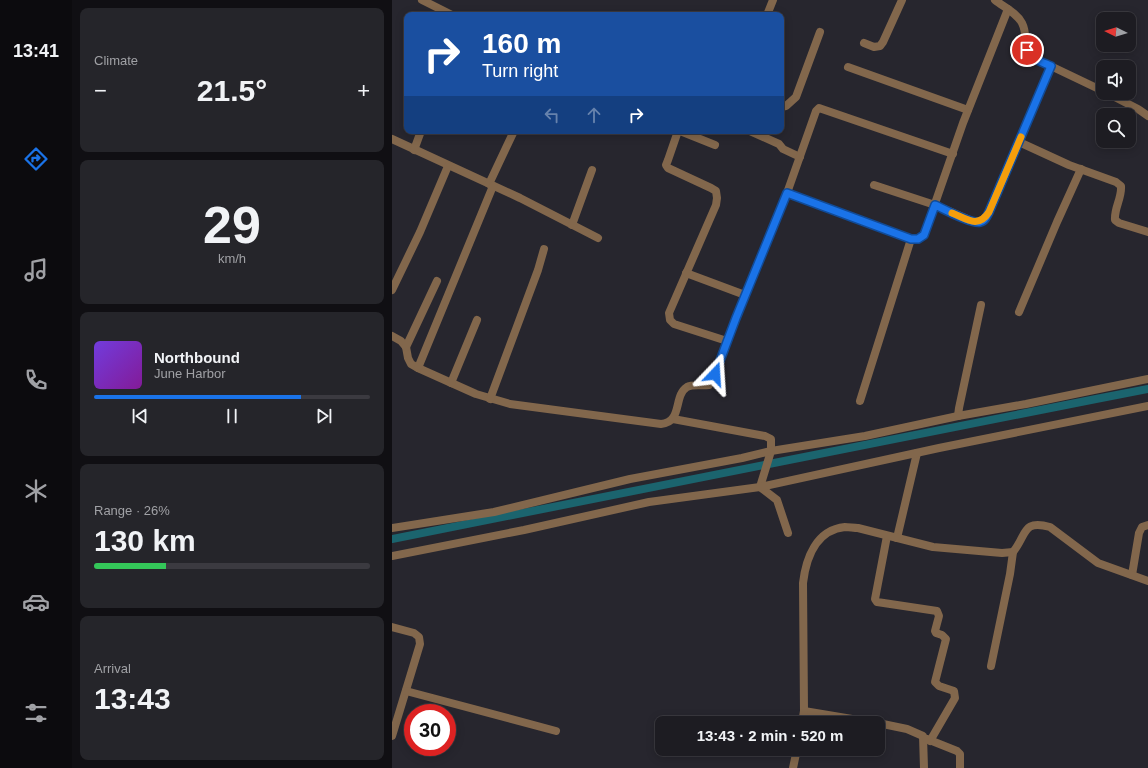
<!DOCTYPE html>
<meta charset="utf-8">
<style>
body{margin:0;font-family:Helvetica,sans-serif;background:#25252a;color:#f1f3f6;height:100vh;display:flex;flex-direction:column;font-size:15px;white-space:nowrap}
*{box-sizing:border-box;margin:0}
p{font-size:13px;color:#a0a1a5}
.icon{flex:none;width:22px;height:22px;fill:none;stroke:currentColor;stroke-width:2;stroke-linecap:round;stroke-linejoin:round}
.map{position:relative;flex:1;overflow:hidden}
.details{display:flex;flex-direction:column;gap:8px;padding:8px;background:#100f13;width:320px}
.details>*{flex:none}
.guide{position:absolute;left:12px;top:12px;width:380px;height:122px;border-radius:8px;box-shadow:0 2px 10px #0003,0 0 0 1px #3b3a40;background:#1a4fa0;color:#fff;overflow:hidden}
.needle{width:26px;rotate:275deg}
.fabs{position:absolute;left:704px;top:12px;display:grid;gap:8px}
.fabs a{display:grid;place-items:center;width:40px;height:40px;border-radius:8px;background:#1d1c22;box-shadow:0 2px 10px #0003,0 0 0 1px #3b3a40;font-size:20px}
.speed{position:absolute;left:12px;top:704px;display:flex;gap:8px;font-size:20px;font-weight:700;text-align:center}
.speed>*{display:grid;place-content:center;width:52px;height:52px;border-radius:50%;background:#1d1c22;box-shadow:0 2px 10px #0003,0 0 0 1px #3b3a40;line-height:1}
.speed .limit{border:6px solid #d22;background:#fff;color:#111}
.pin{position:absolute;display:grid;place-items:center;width:34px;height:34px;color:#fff;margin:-17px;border:2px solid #fff;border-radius:50%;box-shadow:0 1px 4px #0007}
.me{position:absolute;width:44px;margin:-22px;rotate:20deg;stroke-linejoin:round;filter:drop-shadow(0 0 3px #0008)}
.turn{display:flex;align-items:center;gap:14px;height:84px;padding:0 12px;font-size:18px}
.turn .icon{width:52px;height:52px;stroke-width:2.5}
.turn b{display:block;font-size:28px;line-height:34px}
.lanes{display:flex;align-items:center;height:38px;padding:0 12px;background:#0003;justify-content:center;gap:20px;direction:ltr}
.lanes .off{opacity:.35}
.big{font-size:30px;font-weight:800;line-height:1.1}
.details .card{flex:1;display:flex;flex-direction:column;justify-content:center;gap:6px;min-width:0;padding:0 14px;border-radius:8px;background:#25252a}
.details .dial{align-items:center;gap:0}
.dial b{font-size:52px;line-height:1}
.song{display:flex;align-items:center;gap:12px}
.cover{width:48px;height:48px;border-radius:6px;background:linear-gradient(135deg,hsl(260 70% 55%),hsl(290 70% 35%))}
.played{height:4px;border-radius:2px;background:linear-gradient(90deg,#1a73e8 75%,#3b3a40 75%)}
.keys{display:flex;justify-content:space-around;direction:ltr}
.heat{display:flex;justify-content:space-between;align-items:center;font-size:22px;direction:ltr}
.charge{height:6px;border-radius:3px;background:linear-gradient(90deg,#34c759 26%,#3b3a40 0)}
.trip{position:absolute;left:263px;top:716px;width:230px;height:40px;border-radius:8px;background:#1d1c22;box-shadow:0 2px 10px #0003,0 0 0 1px #3b3a40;font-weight:800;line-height:40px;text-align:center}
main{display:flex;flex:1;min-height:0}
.menu{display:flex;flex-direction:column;width:72px;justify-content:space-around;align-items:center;background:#0c0b0e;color:#a0a1a5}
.menu .icon{width:28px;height:28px}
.menu .on{color:#1a73e8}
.menu b{font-size:18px;color:#f1f3f6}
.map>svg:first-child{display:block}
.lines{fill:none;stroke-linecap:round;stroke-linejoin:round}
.canal{stroke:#1b646e;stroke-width:8}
.street{stroke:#82674c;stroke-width:8}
.route-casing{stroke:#114b97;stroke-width:10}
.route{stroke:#1a73e8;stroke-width:7}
.slow{stroke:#f59e0b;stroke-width:7}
</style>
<main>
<nav class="menu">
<b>13:41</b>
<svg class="icon on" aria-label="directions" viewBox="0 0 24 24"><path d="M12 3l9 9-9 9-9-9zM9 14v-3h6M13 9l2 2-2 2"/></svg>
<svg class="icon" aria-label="music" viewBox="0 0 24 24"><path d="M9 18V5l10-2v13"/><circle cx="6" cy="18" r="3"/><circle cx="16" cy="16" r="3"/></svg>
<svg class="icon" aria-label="phone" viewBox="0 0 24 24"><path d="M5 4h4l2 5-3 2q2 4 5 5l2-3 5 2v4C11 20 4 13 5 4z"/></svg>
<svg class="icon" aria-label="climate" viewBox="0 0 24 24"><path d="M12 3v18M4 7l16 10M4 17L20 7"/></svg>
<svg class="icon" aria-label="car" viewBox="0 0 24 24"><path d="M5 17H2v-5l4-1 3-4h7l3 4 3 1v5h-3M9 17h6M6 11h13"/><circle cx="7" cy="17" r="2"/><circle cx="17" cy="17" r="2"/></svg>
<svg class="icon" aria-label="filters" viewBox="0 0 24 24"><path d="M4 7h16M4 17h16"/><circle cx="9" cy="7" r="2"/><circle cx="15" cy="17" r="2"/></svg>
</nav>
<section class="details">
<div class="card"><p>Climate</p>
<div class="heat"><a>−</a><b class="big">21.5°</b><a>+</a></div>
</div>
<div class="card dial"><b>29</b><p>km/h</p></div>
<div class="card">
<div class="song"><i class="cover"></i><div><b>Northbound</b><p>June Harbor</p></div></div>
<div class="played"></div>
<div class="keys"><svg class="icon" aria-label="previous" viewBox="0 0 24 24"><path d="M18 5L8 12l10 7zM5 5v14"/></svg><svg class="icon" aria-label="pause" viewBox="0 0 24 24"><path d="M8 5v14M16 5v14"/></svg><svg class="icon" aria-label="next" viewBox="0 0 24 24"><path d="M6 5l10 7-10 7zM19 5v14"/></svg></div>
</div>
<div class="card"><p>Range · 26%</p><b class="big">130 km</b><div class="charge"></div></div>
<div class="card"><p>Arrival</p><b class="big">13:43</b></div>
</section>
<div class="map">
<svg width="756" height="768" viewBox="0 0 756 768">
<rect width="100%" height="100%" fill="#27262e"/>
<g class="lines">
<path class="canal" d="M 0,539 L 704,399 L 756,389"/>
<g class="street">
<path d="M 30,0 L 60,15"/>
<path d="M 603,0 C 612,7 625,13 630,23 C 638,39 626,46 644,59 L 711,91"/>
<path d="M 375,15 L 381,0"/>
<path d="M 472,43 L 482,47 L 488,46 L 491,42 L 510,0"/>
<path d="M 456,67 L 576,110"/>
<path d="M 715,93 L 746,109 L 756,116"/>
<path d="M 389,107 L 394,106 L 404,97 L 428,32"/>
<path d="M 286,131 L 276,160 L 274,165 L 276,168 L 319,188 L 324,191 L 325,198 L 324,205 L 277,313 L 278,320 L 282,324 L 335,341"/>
<path d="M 288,131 L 323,145"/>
<path d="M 358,131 L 387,144 L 391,149 L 408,157"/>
<path d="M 0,139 L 128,198 L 206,238"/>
<path d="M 627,142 L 677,165 L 724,182 L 729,186 C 730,198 722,208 723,220 L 727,223 L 756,232"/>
<path d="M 22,150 L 29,131"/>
<path d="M 97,184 L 122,131"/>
<path d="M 482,185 L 543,205 L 580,221 L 588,222 L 593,219 L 597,213 L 659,66"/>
<path d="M 395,193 L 519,239 L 526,239 L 532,235 L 571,123 L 616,9"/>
<path d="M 180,225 L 200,170"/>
<path d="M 294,273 L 353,295"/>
<path d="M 0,290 L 28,232 L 56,166"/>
<path d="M 627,312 L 665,222 L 689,169"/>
<path d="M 0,336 L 9,341 L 14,347 L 16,358 L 19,364 L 26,368 L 84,394 L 118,404 L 269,424 C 291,422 281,396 295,387 C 300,384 310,386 317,385 L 323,374 L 353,295 L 395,193 L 424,111 L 427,108 L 561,154"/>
<path d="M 14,347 L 45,281"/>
<path d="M 26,368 L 101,186"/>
<path d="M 59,383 L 85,320"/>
<path d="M 98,399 L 146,270 L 152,249"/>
<path d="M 468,401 L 519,239"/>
<path d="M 566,416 L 567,408 L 589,305"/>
<path d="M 281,419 L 373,436 L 379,439 L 379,451 L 368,487 L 385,500 L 396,533"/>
<path d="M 0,528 L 102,512 L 238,479 L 350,458 L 379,451 L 473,436 L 566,416 L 634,404 L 756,379"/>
<path d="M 495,536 L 483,599 L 485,602 L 545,611 L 547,616 L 543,631 L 544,633 L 550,635 L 554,639 L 543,682 L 547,686 L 562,691 L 563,698 L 538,741"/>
<path d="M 505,538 L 525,453"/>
<path d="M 0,556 L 132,530 L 257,502 L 368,487 L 547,448 L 756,406"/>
<path d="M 740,575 L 747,533 L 750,527 L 756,525"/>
<path d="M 0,627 L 22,633 L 27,637 L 28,644 L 0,736"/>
<path d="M 599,666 L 618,574 L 621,552"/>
<path d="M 14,691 L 164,731"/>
<path d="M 412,711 L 484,723"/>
<path d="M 410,723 L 412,711 L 411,583 C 414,558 424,530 453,527 C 457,527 462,528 466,528 L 541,547 L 610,553 L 621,552 C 635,535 630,519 658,527 L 706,563 L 756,581"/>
<path d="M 486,723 L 515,729 L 531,736 L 532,768"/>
<path d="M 535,739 L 565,751 L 568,754 L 568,768"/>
<path d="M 401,768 L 405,749"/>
</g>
</g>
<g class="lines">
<g class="route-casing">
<path id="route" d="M 323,374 L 344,318 L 395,193 L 519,239 L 526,239 L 532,235 L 543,205 C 552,209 579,224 588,222 C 593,221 595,216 597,212 L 659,66 C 650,62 639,59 635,50"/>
</g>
<use href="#route" class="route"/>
<path class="slow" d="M 560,213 C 575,219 586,229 597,212 L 629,137"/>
</g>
</svg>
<div class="fabs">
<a><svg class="needle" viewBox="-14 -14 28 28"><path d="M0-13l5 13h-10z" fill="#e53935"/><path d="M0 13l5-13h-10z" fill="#a0a1a5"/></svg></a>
<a><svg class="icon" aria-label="sound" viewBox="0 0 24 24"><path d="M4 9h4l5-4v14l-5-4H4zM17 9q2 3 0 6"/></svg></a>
<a><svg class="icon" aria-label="search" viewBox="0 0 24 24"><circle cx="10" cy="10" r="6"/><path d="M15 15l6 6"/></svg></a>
</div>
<div class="speed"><div class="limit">30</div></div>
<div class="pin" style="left:635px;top:50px;background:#d93025"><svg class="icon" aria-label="arrive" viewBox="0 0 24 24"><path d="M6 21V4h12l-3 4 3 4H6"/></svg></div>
<svg class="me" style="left:323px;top:374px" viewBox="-20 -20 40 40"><path d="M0-17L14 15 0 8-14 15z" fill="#1a73e8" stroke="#fff" stroke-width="4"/></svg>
<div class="trip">13:43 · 2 min · 520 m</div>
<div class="guide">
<div class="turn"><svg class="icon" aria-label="right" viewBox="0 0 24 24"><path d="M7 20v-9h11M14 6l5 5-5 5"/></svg><div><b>160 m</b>Turn right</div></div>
<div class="lanes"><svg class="icon off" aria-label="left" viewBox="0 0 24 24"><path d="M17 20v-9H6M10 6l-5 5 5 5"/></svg><svg class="icon off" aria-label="ahead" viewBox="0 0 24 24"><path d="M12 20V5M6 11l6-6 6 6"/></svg><svg class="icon" aria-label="right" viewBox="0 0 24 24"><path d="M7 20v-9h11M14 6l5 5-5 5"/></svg></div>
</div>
</div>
</main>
